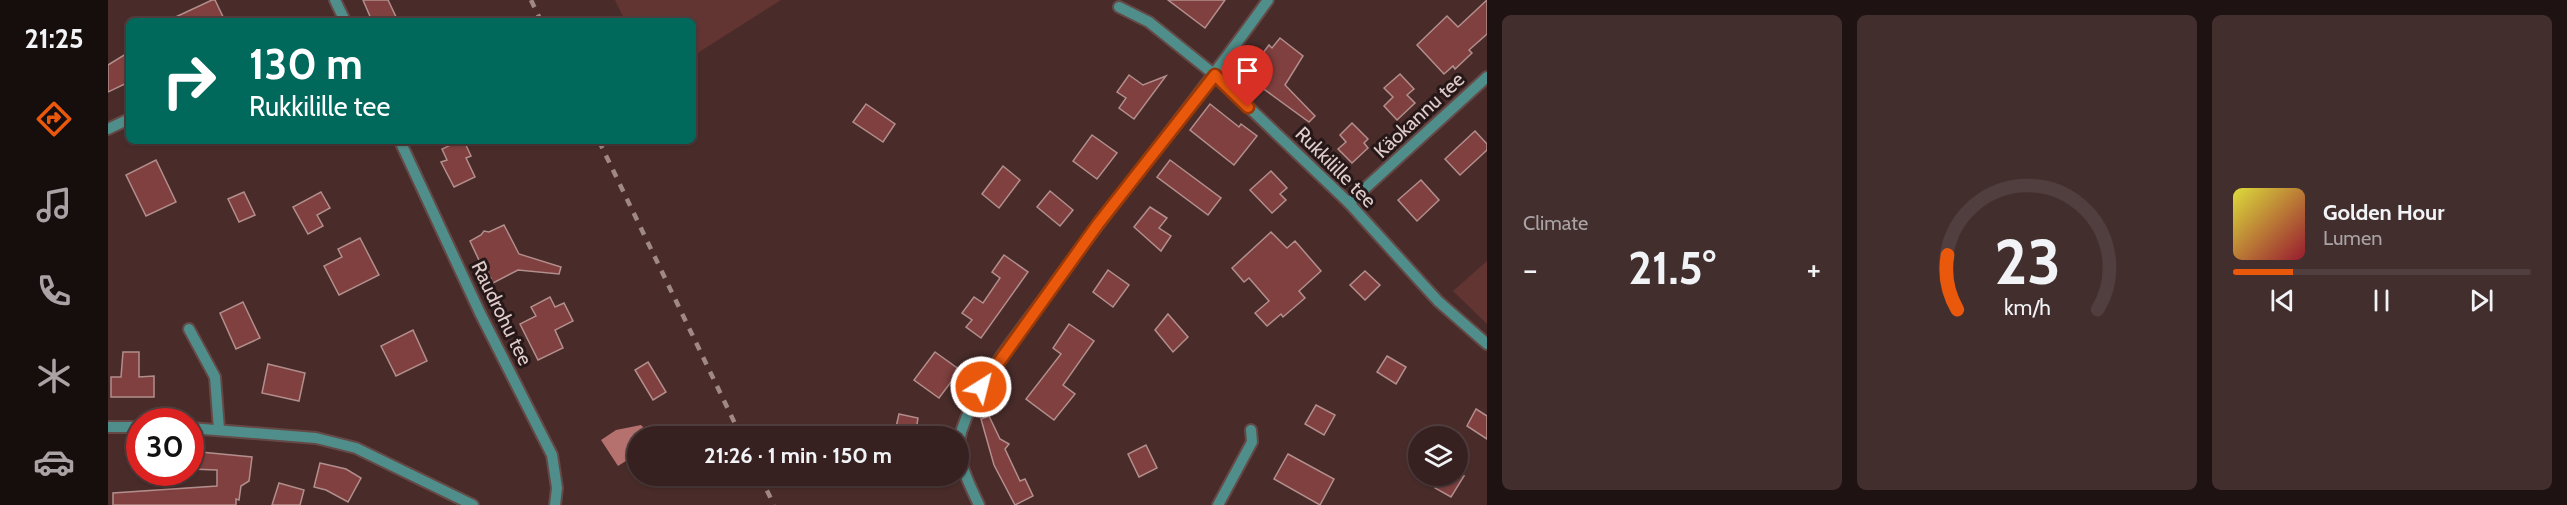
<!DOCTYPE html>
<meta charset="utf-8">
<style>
body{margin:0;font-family:Cabin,sans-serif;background:#422e2d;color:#f1f3f6;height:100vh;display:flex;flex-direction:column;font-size:22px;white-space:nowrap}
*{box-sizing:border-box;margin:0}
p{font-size:20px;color:#aaa3a5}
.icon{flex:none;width:33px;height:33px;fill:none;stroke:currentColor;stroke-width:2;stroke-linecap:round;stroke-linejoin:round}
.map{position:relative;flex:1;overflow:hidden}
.panel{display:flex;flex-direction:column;gap:15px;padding:15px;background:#1e1212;width:1080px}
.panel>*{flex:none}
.banner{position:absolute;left:18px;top:18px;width:570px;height:126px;border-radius:9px;box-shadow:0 2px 4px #0004,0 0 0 2px #513e3e;background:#00695c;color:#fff;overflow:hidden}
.tools{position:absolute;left:1300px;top:426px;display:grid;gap:12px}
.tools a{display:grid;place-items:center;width:60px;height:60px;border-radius:50%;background:#372120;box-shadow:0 2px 4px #0004,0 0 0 2px #513e3e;font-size:30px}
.speed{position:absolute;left:18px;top:408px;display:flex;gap:12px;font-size:30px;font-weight:700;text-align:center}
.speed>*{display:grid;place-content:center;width:78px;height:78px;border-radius:50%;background:#372120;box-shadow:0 2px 4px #0004,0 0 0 2px #513e3e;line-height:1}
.speed .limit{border:9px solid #d22;background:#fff;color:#111}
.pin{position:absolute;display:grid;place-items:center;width:51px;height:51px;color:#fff;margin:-62px -26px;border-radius:50% 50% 50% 0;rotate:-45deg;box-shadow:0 0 6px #0007}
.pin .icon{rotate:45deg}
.me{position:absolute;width:66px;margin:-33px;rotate:36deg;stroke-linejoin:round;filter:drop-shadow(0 0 4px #0008)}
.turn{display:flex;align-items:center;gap:21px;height:126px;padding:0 24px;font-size:27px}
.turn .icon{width:78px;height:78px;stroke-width:2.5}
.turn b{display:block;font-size:42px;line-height:51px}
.big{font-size:45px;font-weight:700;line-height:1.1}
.panel .tile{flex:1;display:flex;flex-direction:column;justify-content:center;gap:9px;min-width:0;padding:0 21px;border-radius:9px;background:#422e2d}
.panel .dial{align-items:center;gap:0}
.dial svg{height:156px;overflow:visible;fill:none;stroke:#513e3e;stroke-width:7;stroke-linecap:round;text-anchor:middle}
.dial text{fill:#f1f3f6;stroke:none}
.song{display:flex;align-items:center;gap:18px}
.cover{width:72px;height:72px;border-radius:9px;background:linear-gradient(135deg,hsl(60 70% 55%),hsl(350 70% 35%))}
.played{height:6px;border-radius:3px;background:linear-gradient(90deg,#ea580c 20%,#513e3e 20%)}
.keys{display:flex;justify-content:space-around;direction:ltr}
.heat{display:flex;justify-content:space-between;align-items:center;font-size:33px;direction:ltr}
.panel .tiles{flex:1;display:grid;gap:15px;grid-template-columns:repeat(3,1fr)}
.trip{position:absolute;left:519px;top:426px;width:342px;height:60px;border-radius:30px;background:#372120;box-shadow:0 2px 4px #0004,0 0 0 2px #513e3e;font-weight:700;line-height:60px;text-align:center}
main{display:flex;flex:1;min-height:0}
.menu{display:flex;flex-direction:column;width:108px;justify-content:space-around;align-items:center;background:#160d0d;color:#aaa3a5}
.menu .icon{width:42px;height:42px}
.menu .current{color:#ea580c}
.menu b{font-size:27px;color:#f1f3f6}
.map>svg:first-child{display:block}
.green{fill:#623432}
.water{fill:#b5716e}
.building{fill:#7f403f;stroke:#b28e8c;stroke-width:1.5}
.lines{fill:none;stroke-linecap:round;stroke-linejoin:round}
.minor-casing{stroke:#644947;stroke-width:14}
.minor{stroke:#4f8e8a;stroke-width:10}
.rail{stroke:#a08886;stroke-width:4.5;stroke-dasharray:8 8;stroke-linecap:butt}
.route-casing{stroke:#983908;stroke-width:15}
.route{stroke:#ea580c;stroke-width:10}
.labels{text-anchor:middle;stroke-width:6;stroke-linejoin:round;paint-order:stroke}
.street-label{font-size:20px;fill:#e0cccb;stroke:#261818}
</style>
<main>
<nav class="menu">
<b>21:25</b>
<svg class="icon current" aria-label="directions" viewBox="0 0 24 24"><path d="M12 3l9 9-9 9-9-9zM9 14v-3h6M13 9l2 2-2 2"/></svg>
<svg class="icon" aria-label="music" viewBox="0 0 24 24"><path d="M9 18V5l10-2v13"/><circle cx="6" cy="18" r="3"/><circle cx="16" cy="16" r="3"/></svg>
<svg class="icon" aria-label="phone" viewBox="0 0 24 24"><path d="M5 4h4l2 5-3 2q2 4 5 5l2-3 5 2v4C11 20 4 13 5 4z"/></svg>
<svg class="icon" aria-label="climate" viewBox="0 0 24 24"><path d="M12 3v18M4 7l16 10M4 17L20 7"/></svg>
<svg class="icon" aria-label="car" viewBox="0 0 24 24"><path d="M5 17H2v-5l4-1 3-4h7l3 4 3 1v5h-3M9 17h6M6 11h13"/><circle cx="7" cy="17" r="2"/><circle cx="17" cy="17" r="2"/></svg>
</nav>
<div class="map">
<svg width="1379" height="505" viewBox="0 0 1379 505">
<rect width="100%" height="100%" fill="#492c2a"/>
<g class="green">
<path d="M 507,0 L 673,0 L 585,56 L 585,21 L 517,21 Z"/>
<path d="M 1379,261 L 1379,324 L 1345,291 Z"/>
</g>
<path class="water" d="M 533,425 L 544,436 L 530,436 L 529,454 L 510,466 L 493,440 L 508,430 Z"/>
<g class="building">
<path d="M 104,0 L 107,0 L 117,21 L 59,21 Z"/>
<path d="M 255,0 L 280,0 L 290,21 L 264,21 Z"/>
<path d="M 1060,0 L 1117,0 L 1097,28 Z"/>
<path d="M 1379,0 L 1379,34 L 1361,50 L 1364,53 L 1347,69 L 1345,66 L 1336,74 L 1309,45 L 1339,16 L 1350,27 Z"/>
<path d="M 1172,38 L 1195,56 L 1177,85 L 1207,116 L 1201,122 L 1142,79 L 1149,69 L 1145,66 L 1161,45 L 1164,48 Z"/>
<path d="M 21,52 L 21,82 L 0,92 L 0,65 Z"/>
<path d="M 1292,74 L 1306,89 L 1299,95 L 1307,103 L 1289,120 L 1276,106 L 1285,97 L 1276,88 Z"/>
<path d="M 1021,75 L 1035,85 L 1058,76 L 1026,119 L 1011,108 L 1018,98 L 1009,92 Z"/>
<path d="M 758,104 L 787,124 L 775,142 L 745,122 Z"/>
<path d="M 1102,104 L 1131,127 L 1133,124 L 1149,136 L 1126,165 L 1082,130 Z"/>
<path d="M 1244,123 L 1260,139 L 1256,143 L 1260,148 L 1244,163 L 1230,149 L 1238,142 L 1232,135 Z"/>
<path d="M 1367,131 L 1379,144 L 1379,150 L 1352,175 L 1337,159 Z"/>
<path d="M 984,135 L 1009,153 L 989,179 L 965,161 Z"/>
<path d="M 351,141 L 356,141 L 363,156 L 358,158 L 367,177 L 346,187 L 333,162 L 339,160 L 334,149 Z"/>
<path d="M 48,160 L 68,202 L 38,216 L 18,175 Z"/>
<path d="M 1062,160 L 1113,198 L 1100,215 L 1049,177 Z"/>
<path d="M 895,166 L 912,180 L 891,208 L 874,194 Z"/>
<path d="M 1163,171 L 1179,188 L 1172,194 L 1178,200 L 1164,213 L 1142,190 Z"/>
<path d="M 1313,180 L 1331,200 L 1309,221 L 1290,200 Z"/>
<path d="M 942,191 L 965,210 L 952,226 L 929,207 Z"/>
<path d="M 136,192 L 147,215 L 131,222 L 120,199 Z"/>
<path d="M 213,192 L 222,208 L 209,215 L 215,226 L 200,234 L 185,207 Z"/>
<path d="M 1042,207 L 1059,218 L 1051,228 L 1063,236 L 1053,251 L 1026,227 Z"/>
<path d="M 396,225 L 411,254 L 453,267 L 451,274 L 410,270 L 385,283 L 380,272 L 377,273 L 362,241 L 373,235 L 376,231 L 381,232 Z"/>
<path d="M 1163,232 L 1179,248 L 1187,241 L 1213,271 L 1191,291 L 1197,298 L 1175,317 L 1173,314 L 1159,326 L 1147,313 L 1161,301 L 1141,278 L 1136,282 L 1124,268 Z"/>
<path d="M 252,238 L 271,275 L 231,295 L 216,266 L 234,257 L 230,249 Z"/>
<path d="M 896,255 L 920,272 L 873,338 L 858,327 L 864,320 L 854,313 L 866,297 L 875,303 L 892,278 L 884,272 Z"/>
<path d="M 1000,270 L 1021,285 L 1005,307 L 985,292 Z"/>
<path d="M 1257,271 L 1272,285 L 1257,300 L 1242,285 Z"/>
<path d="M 442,297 L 447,307 L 456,303 L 465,321 L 447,330 L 455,348 L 430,360 L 412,324 L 428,316 L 423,307 Z"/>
<path d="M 135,302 L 152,338 L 128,349 L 112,313 Z"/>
<path d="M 1060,314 L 1080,337 L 1065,352 L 1047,330 Z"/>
<path d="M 961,324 L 986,341 L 955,385 L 967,394 L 946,420 L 918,399 L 953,354 L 945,348 Z"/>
<path d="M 305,330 L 319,361 L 288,376 L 273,346 Z"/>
<path d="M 15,352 L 31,352 L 31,377 L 46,376 L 46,397 L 3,397 L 3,377 L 13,377 Z"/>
<path d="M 827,352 L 852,370 L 831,398 L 806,380 Z"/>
<path d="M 1279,356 L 1298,367 L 1288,384 L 1269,372 Z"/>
<path d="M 540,362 L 558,392 L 545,400 L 527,370 Z"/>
<path d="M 160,364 L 197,373 L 191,401 L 154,393 Z"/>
<path d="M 1208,405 L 1227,415 L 1216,435 L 1197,424 Z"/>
<path d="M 1368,409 L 1379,416 L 1379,439 L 1359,426 Z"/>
<path d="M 791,414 L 810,418 L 807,436 L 786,436 Z"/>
<path d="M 881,416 L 892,439 L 901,444 L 897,449 L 912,481 L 917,479 L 925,496 L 907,505 L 886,465 L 873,419 Z"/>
<path d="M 1038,445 L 1049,468 L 1031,477 L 1020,454 Z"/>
<path d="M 82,451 L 144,457 L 141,481 L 133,486 L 131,500 L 128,499 L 128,505 L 5,505 L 5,493 L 109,486 L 109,470 L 82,469 Z"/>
<path d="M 1180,454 L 1226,479 L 1212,505 L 1166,479 Z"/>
<path d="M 212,463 L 238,469 L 253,478 L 240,502 L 218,490 L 206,487 Z"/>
<path d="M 1333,476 L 1356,476 L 1343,497 L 1327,488 Z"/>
<path d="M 171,483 L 196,490 L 192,505 L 164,505 Z"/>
</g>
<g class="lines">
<g class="minor-casing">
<g id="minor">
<path d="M 227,0 L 237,21"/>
<path d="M 1011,7 L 1041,22 L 1107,75 L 1241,203 L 1330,301 L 1379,344"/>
<path d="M 0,129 L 21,119"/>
<path d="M 292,141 L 372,313 L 444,455 L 449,488 L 447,505"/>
<path d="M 1241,203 L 1379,77"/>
<path d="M 81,329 L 107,377 L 111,429"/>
<path d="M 0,427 L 32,427"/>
<path d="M 82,428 L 208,438 L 248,448 L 365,505"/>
<path d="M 871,505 C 861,483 846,457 853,432 C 870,380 908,337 939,294 C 1011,194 1089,100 1160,0"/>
<path d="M 1110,505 L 1144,442 L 1143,430"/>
</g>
</g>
<use href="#minor" class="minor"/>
<g class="rail">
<path d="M 423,0 L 433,21"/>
<path d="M 491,141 L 633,436"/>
<path d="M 652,476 L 666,505"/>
</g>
</g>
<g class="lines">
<g class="route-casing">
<path id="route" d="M 873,387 L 990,224 L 1107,75 L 1140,107"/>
</g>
<use href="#route" class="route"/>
</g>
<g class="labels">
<g class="street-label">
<text transform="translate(1311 115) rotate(-43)" y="7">Käokannu tee</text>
<text transform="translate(1228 167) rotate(45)" y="7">Rukkilille tee</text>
<text transform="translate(394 313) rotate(64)" y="7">Raudrohu tee</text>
</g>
</g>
</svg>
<div class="tools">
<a><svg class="icon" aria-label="layers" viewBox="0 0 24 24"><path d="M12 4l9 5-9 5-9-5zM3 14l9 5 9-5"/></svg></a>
</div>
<div class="speed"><div class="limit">30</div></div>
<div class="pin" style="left:1140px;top:107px;background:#d93025"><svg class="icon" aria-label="arrive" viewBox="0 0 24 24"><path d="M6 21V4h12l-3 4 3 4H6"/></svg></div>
<svg class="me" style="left:873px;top:387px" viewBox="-20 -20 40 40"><circle r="17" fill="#ea580c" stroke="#fff" stroke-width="3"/><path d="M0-11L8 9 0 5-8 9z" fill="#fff"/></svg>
<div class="trip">21:26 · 1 min · 150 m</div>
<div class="banner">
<div class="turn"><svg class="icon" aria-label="right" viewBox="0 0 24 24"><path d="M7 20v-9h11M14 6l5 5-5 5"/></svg><div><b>130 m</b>Rukkilille tee</div></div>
</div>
</div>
<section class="panel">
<div class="tiles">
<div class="tile"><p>Climate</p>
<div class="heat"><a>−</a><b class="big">21.5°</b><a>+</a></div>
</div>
<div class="tile dial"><svg viewBox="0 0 100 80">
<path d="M14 69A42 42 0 1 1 86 69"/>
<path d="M14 69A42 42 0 0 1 9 41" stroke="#ea580c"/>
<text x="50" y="56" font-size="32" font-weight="700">23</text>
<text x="50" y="72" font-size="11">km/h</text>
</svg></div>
<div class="tile">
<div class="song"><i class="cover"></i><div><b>Golden Hour</b><p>Lumen</p></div></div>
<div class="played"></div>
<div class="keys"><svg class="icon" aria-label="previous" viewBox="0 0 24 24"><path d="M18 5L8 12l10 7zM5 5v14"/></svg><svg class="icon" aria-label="pause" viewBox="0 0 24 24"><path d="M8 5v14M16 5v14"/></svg><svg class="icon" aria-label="next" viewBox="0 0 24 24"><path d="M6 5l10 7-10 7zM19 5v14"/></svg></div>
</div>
</div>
</section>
</main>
